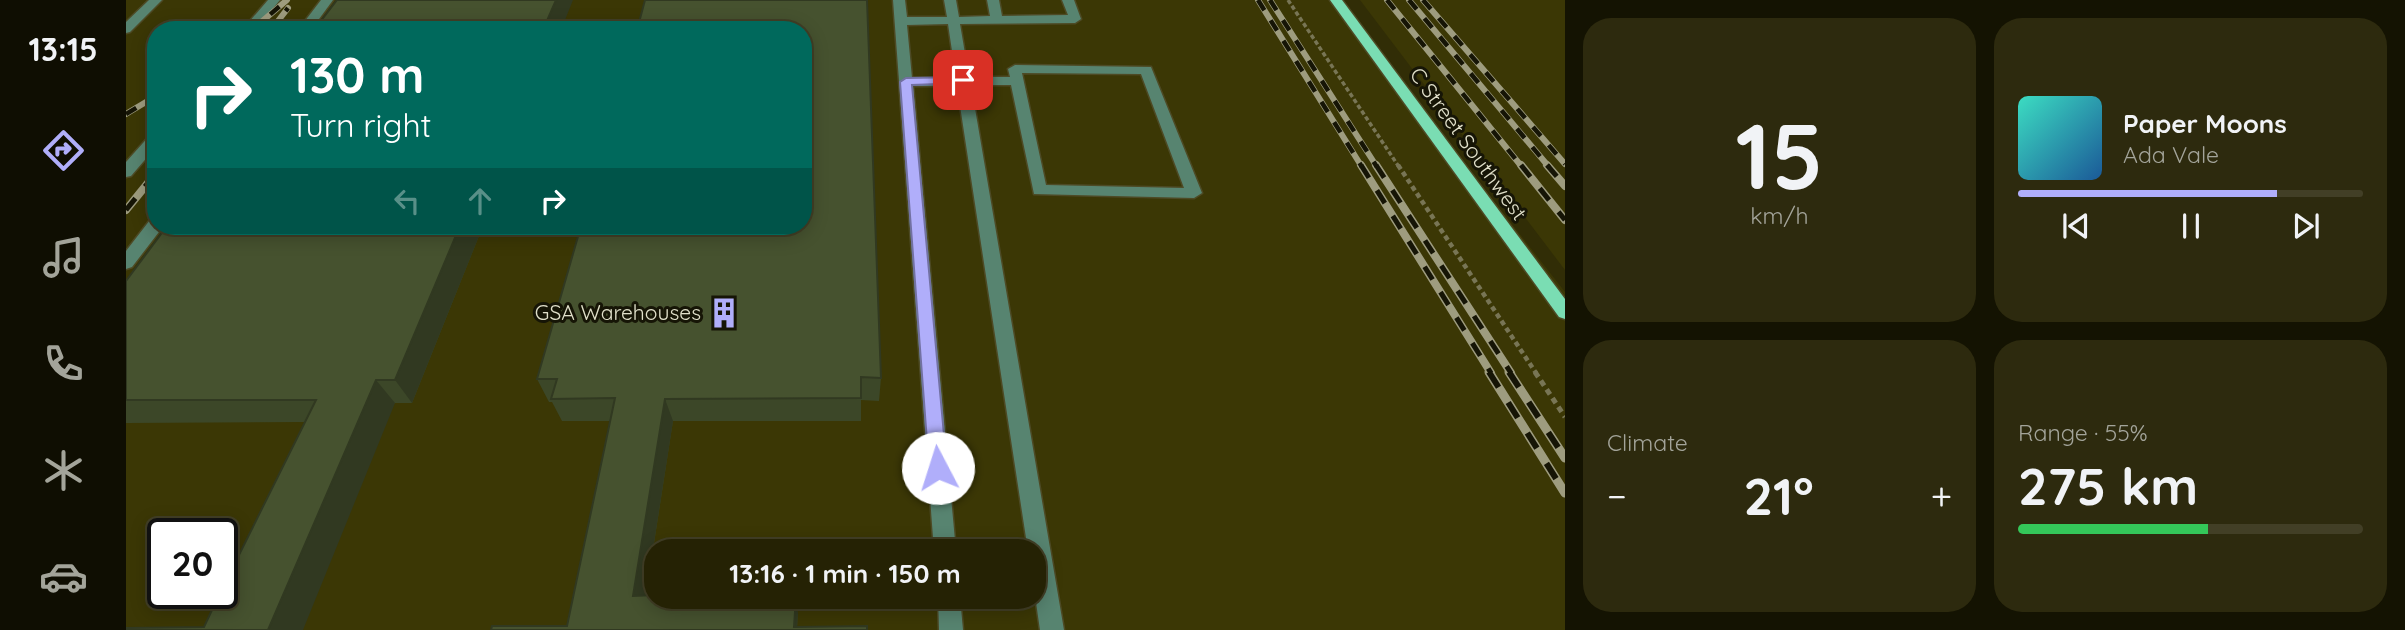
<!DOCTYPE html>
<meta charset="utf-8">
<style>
body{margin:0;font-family:Quicksand,sans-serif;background:#2d2a0e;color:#f1f3f6;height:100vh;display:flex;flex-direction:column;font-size:26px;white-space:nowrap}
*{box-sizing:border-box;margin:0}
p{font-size:23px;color:#a3a49a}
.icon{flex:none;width:38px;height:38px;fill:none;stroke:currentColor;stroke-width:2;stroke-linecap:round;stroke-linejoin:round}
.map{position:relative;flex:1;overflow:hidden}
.side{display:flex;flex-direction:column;gap:18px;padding:18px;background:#141302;width:840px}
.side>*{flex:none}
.guide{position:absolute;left:21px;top:21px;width:665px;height:214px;border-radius:28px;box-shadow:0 4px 18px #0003,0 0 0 2px #423f26;background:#00695c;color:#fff;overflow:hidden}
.speed{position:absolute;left:21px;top:518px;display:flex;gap:14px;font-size:35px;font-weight:700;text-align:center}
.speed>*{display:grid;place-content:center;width:91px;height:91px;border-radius:50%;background:#252204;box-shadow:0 4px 18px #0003,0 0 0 2px #423f26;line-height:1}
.speed .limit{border:4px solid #111;border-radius:10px;background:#fff;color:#111}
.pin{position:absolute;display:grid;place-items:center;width:60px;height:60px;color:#fff;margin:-30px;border-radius:14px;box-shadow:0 4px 10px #0006}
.me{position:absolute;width:77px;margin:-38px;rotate:355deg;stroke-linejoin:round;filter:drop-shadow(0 0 5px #0008)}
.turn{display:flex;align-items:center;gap:24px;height:147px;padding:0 28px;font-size:32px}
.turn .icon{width:91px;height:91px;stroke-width:2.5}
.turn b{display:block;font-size:49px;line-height:60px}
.lanes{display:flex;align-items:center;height:66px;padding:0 28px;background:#0003;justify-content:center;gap:35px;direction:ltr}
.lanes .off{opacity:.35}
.big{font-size:52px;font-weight:800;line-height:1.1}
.side .widget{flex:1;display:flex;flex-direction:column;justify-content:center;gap:10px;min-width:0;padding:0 24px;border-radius:28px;background:#2d2a0e}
.side .dial{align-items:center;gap:0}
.dial b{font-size:91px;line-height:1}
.song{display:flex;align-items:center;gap:21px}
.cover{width:84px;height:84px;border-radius:10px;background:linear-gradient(135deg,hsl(170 70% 55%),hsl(210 70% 35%))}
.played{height:7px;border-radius:4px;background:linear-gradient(90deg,#b0aefa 75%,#423f26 75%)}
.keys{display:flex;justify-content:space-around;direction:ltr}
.heat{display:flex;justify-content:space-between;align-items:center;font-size:38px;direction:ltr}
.charge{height:10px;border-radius:5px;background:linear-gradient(90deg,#34c759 55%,#423f26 0)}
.side .tiles{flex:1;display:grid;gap:18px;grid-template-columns:repeat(2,1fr)}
.trip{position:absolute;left:518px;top:539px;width:402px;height:70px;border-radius:28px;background:#252204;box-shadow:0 4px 18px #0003,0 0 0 2px #423f26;font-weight:800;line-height:70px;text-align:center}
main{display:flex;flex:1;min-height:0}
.menu{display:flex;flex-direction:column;width:126px;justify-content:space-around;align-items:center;background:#0f0e02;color:#a3a49a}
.menu .icon{width:49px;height:49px}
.menu .selected{color:#b0aefa}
.menu b{font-size:32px;color:#f1f3f6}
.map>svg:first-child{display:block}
.built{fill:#3b3705;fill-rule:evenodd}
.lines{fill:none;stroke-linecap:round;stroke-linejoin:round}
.minor-casing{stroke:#4d4a25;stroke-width:3}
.major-casing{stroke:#4d4a25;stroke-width:3}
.path-far2{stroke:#787555;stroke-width:3.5;stroke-dasharray:4.5 2.5;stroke-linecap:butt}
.path-far1{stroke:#787555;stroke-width:4.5;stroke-dasharray:5 3.5;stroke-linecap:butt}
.path{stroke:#787555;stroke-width:5;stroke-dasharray:6 4.5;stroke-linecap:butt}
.minor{fill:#578470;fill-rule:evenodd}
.major{fill:#7addb3;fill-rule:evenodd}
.rail-far2-casing{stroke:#9e9c7f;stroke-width:6}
.rail-far1-casing{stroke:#9e9c7f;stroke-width:8}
.rail-casing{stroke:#9e9c7f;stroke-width:9}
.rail-far2{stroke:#161506;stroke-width:4.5;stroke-dasharray:12;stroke-linecap:butt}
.rail-far1{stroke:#161506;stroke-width:5;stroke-dasharray:15;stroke-linecap:butt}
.rail{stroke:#161506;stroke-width:6;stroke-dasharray:18;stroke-linecap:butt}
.wall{fill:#3c4728}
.shaded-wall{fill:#313921}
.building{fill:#46522f;stroke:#313921;stroke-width:2}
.route{fill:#b0aefa;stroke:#7271a2;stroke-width:2}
.labels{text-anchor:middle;stroke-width:6;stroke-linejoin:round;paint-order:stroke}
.street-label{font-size:21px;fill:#e1e0ca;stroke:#161506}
.poi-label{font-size:21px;fill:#e1e0ca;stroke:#161506;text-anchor:end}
</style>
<main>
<nav class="menu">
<b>13:15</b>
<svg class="icon selected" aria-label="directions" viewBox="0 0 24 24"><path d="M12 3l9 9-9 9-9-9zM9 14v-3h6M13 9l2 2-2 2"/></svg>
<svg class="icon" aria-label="music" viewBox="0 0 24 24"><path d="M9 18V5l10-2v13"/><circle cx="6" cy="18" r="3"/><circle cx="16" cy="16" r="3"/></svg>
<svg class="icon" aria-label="phone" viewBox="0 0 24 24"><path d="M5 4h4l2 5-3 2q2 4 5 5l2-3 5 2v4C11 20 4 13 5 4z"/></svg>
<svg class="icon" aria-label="climate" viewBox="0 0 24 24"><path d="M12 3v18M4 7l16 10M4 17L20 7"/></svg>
<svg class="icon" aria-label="car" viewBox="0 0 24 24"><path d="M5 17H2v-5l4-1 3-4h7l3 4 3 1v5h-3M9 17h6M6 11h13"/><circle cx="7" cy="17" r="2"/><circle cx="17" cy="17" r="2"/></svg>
</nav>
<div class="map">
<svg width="1439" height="630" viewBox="0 0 1439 630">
<rect width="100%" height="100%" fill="#312d06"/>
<g class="built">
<path d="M 0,0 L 1211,0 L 1439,292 L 1439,630 L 0,630 ZM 30,30 L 677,30 L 677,226 L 30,226 ZM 37,534 L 96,534 L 96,593 L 37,593 ZM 530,551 L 908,551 L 908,597 L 530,597 Z"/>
<path d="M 1234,0 L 1439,0 L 1439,270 Z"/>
</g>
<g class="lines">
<g class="minor-casing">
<g id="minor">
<path d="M 23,0 L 36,0 L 4,32 L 0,33 L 0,22 Z"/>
<path d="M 142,0 L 154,0 L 129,30 L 116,30 Z"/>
<path d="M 195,0 L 207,0 L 185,30 L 172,30 Z"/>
<path d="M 767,0 L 779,0 L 781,17 L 821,17 L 818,0 L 830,0 L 833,17 L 864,16 L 861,0 L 873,0 L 876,16 L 942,15 L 936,0 L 948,0 L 955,19 L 949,23 L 834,24 L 843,77 L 884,77 L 882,69 L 889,65 L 1025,67 L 1076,193 L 1068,198 L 908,194 L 885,85 L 845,85 L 938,630 L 914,630 L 908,589 L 908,551 L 902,551 L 831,86 L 787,86 L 830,551 L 808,551 ZM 822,24 L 830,78 L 786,78 L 781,25 ZM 896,73 L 1015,74 L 1058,188 L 920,185 Z"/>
<path d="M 30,132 L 30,147 L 5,176 L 0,177 L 0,162 L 25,134 Z"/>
<path d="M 30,218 L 30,226 L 37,226 L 36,228 L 6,267 L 0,269 L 0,251 L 24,220 Z"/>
<path d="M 812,597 L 834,597 L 837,630 L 813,630 Z"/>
</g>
</g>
<g class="major-casing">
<path id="major" d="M 1204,0 L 1216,0 L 1439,299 L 1439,319 L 1433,317 Z"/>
</g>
<path class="path-far2" d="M 1162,0 L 1273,167"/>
<path class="path-far1" d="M 1272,165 L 1410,373"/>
<path class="path" d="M 1409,372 L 1439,417"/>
<use href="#minor" class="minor"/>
<use href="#major" class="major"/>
<g class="rail-far2-casing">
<g id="rail-far2">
<path d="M 1132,0 L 1236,167"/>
<path d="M 1144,0 L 1251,167"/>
<path d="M 1261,0 L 1396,167"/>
<path d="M 1283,0 L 1423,167"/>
<path d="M 1297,0 L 1439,164"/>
<path d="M 126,30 L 161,0"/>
<path d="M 145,30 L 162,8"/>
<path d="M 0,114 L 30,96"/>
</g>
</g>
<g class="rail-far1-casing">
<g id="rail-far1">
<path d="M 1235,165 L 1365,373"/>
<path d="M 1250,165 L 1385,373"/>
<path d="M 1395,165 L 1439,220"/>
<path d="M 1421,165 L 1439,186"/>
<path d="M 0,210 L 30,173"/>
</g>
</g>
<g class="rail-casing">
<g id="rail">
<path d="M 1363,372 L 1439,493"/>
<path d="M 1383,372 L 1439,458"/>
</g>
</g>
<use href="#rail-far2" class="rail-far2"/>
<use href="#rail-far1" class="rail-far1"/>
<use href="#rail" class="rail"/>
</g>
<g class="wall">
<path d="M 357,226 L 286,403 L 269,403 L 78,627 L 179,422 L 0,423 L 0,281 Z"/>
<path d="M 755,378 L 753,401 L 735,400 L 735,421 L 547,421 L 520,595 L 672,613 L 671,627 L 441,626 L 484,421 L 436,421 L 426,402 L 423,402 L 411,379 Z"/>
</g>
<g class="shaded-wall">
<path d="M 430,0 L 447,0 L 435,30 L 417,30 Z"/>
<path d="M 334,226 L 357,226 L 286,403 L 269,380 Z"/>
<path d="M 250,380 L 269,403 L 177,630 L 142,630 Z"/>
<path d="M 539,399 L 547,421 L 517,613 L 507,596 Z"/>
<path d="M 670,597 L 672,613 L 671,630 L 668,627 Z"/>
</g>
<g class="building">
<path d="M 211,0 L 430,0 L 417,30 L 188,30 Z"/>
<path d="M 519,0 L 741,0 L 755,378 L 735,377 L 735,398 L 539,399 L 507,596 L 530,595 L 530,597 L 670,597 L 668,627 L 741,626 L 741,630 L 365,630 L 366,626 L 441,626 L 489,398 L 425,399 L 431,379 L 411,379 L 455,226 L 677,226 L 677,30 L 511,30 Z"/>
<path d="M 41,226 L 334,226 L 269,380 L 250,380 L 142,630 L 0,630 L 0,628 L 78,627 L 94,593 L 96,593 L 96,589 L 190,400 L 0,400 L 0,281 Z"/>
</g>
<path class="route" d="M 837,77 L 841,78 L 841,83 L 786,85 L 821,468 L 818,474 L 812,477 L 805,474 L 803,468 L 774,82 L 780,78 Z"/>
<defs>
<g id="building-bare" transform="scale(2.415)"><path d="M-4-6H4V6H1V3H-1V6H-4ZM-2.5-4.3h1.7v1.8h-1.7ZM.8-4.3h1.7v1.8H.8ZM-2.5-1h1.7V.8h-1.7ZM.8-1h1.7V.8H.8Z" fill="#b0aefa" stroke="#161506" stroke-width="2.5" paint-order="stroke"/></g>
</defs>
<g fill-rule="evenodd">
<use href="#building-bare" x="598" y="313"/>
</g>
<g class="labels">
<g class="street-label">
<text transform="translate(1342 144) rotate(54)" y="7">C Street Southwest</text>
</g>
<g class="poi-label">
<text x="575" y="320">GSA Warehouses</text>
</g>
</g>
</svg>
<div class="speed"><div class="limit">20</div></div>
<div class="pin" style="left:837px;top:80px;background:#d93025"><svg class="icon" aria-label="arrive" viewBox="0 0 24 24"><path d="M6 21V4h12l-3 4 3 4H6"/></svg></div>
<svg class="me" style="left:812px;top:468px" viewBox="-20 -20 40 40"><circle r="19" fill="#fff"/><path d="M0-13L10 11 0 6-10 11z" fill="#b0aefa"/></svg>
<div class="trip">13:16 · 1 min · 150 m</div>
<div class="guide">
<div class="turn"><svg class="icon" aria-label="right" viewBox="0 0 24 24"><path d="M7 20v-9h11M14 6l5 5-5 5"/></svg><div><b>130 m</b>Turn right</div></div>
<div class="lanes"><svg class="icon off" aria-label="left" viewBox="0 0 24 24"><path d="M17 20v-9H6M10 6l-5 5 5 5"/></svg><svg class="icon off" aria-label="ahead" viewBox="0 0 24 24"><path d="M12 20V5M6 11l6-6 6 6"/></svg><svg class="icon" aria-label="right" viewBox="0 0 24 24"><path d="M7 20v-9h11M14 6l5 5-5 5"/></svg></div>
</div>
</div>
<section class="side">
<div class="tiles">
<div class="widget dial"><b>15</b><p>km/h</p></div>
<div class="widget">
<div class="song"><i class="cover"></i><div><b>Paper Moons</b><p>Ada Vale</p></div></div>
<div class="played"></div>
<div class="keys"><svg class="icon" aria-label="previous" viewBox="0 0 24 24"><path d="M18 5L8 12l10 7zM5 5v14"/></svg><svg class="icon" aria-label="pause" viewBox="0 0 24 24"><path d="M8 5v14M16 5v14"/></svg><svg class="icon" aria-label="next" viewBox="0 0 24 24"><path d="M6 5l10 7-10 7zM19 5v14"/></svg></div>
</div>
<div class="widget"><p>Climate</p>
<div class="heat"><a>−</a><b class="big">21°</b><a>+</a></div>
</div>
<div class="widget"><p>Range · 55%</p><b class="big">275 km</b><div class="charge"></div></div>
</div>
</section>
</main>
